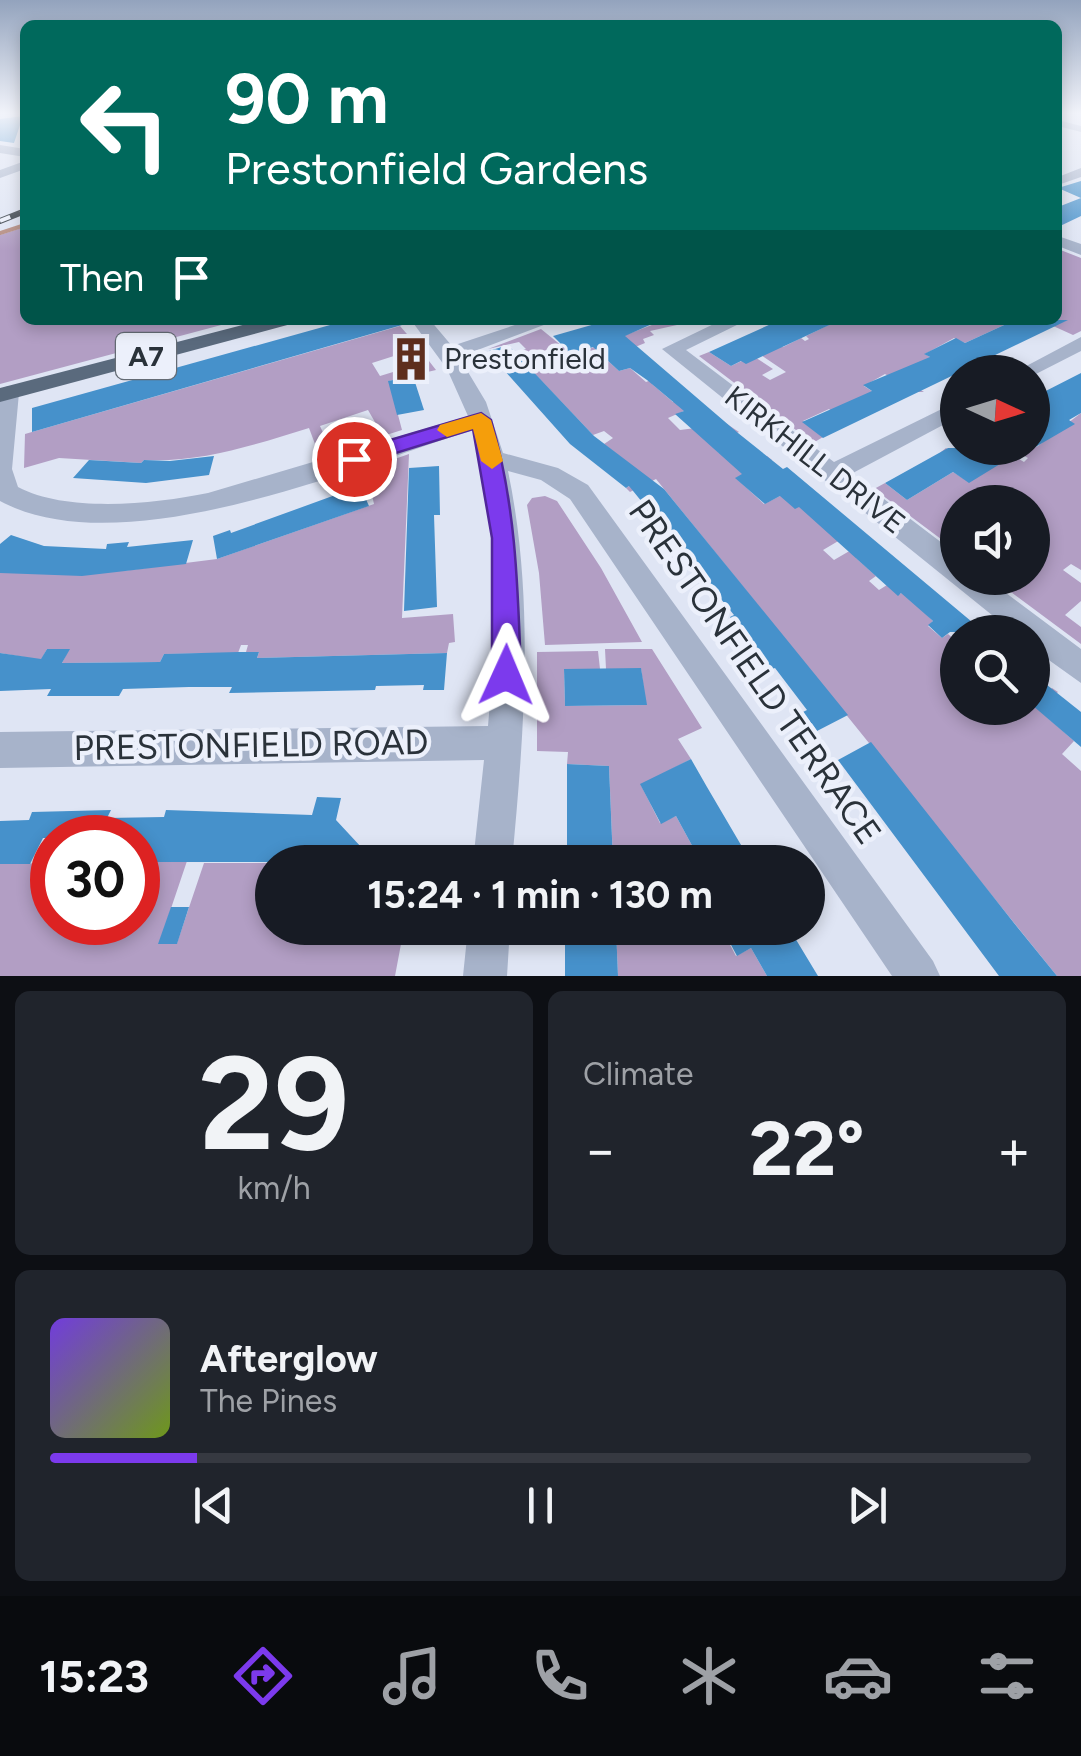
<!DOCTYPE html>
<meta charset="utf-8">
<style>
body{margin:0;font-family:Figtree,sans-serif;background:#20242c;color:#f1f3f6;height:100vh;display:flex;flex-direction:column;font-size:38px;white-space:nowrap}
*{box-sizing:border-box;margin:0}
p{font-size:32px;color:#9ea1a6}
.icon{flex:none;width:55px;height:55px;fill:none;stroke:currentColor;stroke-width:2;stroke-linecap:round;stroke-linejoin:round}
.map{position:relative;height:976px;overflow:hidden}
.details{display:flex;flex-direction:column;gap:15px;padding:15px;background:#0d0f14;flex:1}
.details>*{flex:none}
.guide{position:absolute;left:20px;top:20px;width:1042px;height:305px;border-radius:15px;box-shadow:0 5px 15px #0003;background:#00695c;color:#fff;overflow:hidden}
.needle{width:65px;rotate:94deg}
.buttons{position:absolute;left:940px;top:355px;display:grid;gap:20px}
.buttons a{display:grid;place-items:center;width:110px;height:110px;border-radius:50%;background:#171b24;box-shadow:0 5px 15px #0003;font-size:50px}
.speed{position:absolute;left:30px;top:815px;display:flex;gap:20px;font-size:50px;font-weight:700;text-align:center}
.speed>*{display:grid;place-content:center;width:130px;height:130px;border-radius:50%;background:#171b24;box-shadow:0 5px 15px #0003;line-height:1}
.speed .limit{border:15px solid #d22;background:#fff;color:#111}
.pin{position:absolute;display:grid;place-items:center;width:85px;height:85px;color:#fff;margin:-42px;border:5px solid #fff;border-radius:50%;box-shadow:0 2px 10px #0007}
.me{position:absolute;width:110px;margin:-55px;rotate:1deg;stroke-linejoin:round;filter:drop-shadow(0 0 8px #0008)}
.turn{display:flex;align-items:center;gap:35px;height:210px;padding:0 40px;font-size:45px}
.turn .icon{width:130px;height:130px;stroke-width:2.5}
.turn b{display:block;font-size:70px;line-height:85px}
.then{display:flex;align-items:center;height:95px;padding:0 40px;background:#0003;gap:20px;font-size:38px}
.big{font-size:75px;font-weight:700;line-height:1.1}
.details .widget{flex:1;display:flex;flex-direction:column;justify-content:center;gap:15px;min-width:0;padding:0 35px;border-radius:15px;background:#20242c}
.details .dial{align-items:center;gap:0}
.dial b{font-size:130px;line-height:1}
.song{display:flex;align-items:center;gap:30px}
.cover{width:120px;height:120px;border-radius:15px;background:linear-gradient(135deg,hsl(260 70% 55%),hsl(80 70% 35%))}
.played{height:10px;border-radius:5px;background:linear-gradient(90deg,#7c3aed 15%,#363941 15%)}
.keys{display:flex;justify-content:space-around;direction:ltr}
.heat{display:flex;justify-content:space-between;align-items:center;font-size:55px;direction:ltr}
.details .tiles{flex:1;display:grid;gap:15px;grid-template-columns:1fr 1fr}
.widget:last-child{grid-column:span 2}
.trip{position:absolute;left:255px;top:845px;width:570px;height:100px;border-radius:50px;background:#171b24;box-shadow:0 5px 15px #0003;font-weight:700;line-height:100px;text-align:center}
.dock{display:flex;height:160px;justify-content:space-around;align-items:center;background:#090b0e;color:#9ea1a6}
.dock .icon{width:70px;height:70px}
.dock .selected{color:#7c3aed}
.dock b{font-size:45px;color:#f1f3f6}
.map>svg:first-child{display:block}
.green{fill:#b29ec4}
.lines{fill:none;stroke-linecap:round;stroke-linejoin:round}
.stream{stroke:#b3897c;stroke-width:4}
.building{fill:#4691cb}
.minor{fill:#a7b3ca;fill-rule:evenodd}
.major{fill:#5a6a7d;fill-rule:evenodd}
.rail-casing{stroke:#2a323a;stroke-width:6}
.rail{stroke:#ecf0fb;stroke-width:4;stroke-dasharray:11;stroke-linecap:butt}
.route{fill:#7c3aed;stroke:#51269a;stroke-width:2.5}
.slow{fill:#f59e0b}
.labels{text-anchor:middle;stroke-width:9;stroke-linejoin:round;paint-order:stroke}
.shield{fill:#ecf0fb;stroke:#646b74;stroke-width:2.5}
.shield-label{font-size:28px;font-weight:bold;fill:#2a323a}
.poi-label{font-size:30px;fill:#2a323a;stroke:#ecf0fb;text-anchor:start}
.street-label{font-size:30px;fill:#2a323a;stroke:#ecf0fb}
.near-street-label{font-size:35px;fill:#2a323a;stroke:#ecf0fb}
</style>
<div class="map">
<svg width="1081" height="976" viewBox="0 0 1081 976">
<rect width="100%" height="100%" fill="#dfe5f4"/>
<g class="green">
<path d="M 25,227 L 25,320 L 240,320 L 0,384 L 0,235 Z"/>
<path d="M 1058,249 L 1081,258 L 1081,331 L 1073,335 L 1040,320 L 1058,320 Z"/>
<path d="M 665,320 L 676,320 L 677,325 L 650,331 L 654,335 L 643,339 L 645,343 L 606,359 L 619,371 L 630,368 L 646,382 L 667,374 L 652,384 L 673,402 L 681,399 L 702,403 L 668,418 L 680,430 L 727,424 L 739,432 L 711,445 L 719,453 L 729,449 L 747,465 L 767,456 L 772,460 L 736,478 L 764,504 L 796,488 L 819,496 L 840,540 L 823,550 L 834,560 L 870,539 L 878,545 L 856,558 L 876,576 L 869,581 L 879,590 L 887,585 L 898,595 L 903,592 L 933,621 L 928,626 L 942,638 L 948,634 L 957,642 L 958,708 L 1032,708 L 1052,688 L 1058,692 L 1038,709 L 1074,741 L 1062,754 L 1081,771 L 1081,976 L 1057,976 L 656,479 L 630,492 L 626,488 L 645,476 L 604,444 L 613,438 L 604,431 L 593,435 L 515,353 L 526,349 L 519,342 L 488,349 L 541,329 L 573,355 Z"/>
<path d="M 839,320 L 1015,320 L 965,343 L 954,338 L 925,354 L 933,359 L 898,376 L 924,392 L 915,392 L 885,374 L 864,386 L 892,404 L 850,424 L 829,409 L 803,421 L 823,437 L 813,443 L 699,356 L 709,352 L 731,366 L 748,358 L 747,352 L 773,369 L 762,375 L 770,380 L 786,372 L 761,355 L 770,339 L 783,347 L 801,338 L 805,341 L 809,339 L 806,336 Z"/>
<path d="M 400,326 L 419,348 L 372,363 L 380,376 L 429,361 L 436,370 L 389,381 L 402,430 L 383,436 L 368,410 L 320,426 L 327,441 L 315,444 L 309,428 C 254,445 200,463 144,460 L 141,463 L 59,458 L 24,468 L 25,434 Z"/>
<path d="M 1081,413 L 1081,570 L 1071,564 L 1063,570 L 1081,583 L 1081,601 L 1065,615 L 1081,627 L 1081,644 L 992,578 L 1032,578 L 1032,502 L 958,502 L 957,551 L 874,489 L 885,483 L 907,500 L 953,472 L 969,482 L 978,476 L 941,452 L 946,448 L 968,463 L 1001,448 L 1024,462 L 1028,458 L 1021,454 L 1038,446 Z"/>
<path d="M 409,454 L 402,618 L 453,614 L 455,642 L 449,643 L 447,653 L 257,658 L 259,652 L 246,652 L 248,645 L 241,645 L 238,653 L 164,654 L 160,662 L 62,663 L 69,649 L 47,649 L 41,660 L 0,653 L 0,564 L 122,571 L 217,559 L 374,504 L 366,469 Z"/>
<path d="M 545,496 L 557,501 L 601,568 L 642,642 L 545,645 L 539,573 L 527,505 L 532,498 Z"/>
<path d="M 605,649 L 652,649 L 702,728 L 678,739 L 691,759 L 641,785 L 660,823 L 676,816 L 701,862 L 567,862 L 613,861 L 609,766 L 567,764 L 568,752 L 537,751 L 537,652 L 598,651 L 600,669 L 564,669 L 565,706 L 646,705 L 641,669 L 606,669 Z"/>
<path d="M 187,861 L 159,944 L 177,943 L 204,863 L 272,863 L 272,928 L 360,928 L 374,943 L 387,928 L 404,928 L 395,976 L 0,976 L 0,864 L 52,863 L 52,922 L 138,922 L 138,862 Z"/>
<path d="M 616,928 L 721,928 L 736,956 L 751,948 L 767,976 L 618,976 Z"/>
</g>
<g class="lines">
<path class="stream" d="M 0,233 L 25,225"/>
</g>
<g class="building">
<path d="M 23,116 L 14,143 L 0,141 L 0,119 Z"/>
<path d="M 1081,181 L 1081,216 L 1058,227 L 1058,207 L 1081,198 L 1058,188 Z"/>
<path d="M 348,320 L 401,320 L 402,325 L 32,432 L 32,408 Z"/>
<path d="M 609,320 L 661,320 L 625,336 L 738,433 L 783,469 L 787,467 L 984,632 L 950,632 L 942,638 L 928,625 L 933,621 L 901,593 L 898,596 L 799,507 L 795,509 L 780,496 L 765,504 L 735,478 L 742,474 L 675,414 L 684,411 L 647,380 L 630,368 L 619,371 L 593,347 L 572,355 L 553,336 Z"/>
<path d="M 780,320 L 840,320 L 746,364 L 741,361 L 731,366 L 709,352 Z"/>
<path d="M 1015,320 L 1068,320 L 823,438 L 802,422 L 872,391 L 863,385 L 930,357 L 924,354 L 956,338 L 965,343 Z"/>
<path d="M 508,345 L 594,436 L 664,489 L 848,715 L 817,731 L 803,712 L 807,710 L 775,668 L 770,670 L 730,617 L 734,615 L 629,486 L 626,488 L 570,444 L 495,360 L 489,351 Z"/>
<path d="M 1081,373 L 1081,413 L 1069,420 L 1075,424 L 1032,449 L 1032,398 Z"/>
<path d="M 413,376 L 424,410 L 397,415 L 388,381 Z"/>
<path d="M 948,448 L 1026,448 L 969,483 L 953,472 L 907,500 L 885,483 Z"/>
<path d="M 214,456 L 209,475 L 146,483 L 73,478 L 89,460 L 141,463 L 144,460 L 170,461 Z"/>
<path d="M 439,466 L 440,515 L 434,515 L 437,607 L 404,611 L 409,468 Z"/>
<path d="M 360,486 L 369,506 L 217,559 L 213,536 L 230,530 L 231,533 Z"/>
<path d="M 11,535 L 44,546 L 106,549 L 107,544 L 129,542 L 127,547 L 193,540 L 186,564 L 82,576 L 0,573 L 0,544 Z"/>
<path d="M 47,649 L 70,649 L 62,663 L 160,662 L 164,654 L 238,652 L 259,652 L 257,658 L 447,653 L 444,690 L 423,690 L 424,685 L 376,686 L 375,690 L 229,693 L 232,687 L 189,687 L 123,689 L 119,696 L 47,696 L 51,689 L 0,691 L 0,653 L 41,659 Z"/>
<path d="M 641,668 L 647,705 L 565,706 L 564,669 Z"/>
<path d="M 1032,673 L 1081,712 L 1081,747 L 1032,705 Z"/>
<path d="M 871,742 L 1014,923 L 1057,976 L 999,976 L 838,760 Z"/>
<path d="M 691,759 L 707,787 L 751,862 L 701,862 L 676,816 L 661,824 L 640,784 Z"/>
<path d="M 567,764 L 609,766 L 613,862 L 567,860 Z"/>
<path d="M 317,797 L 341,798 L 336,820 L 375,862 L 138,862 L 138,838 L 43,838 L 30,864 L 0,864 L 0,821 L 29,820 L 32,812 L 111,810 L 107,818 L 164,817 L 166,810 L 312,815 Z"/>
<path d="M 171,907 L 189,907 L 177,944 L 158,944 Z"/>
<path d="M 565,928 L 616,928 L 618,976 L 565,976 Z"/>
<path d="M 722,928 L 789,928 L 818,976 L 767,976 L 751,948 L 737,956 Z"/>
</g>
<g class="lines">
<g class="minor">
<path d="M 1058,120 L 1081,126 L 1081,132 L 1058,126 Z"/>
<path d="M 0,145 L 25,149 L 25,157 L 0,153 Z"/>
<path d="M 25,161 L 25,169 L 0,178 L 0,170 Z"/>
<path d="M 1081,168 L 1081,177 L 1058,185 L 1058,177 Z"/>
<path d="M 1058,236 L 1081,244 L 1081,255 L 1058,246 Z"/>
<path d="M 411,320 L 430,320 L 452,346 L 530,320 L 557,320 L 459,357 L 486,402 L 503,453 L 558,468 L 588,485 L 933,961 L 940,976 L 892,976 L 570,499 L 541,480 L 508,471 C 535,600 524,733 512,862 L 473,862 L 484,760 L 0,768 L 0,732 L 488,726 C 497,627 502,524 473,430 C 349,469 121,566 0,501 L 0,389 L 8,386 L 19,393 L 12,469 L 18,487 C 67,513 155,504 208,493 L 468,416 L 447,369 Z"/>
<path d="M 722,320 L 747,320 L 686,350 L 834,462 L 958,401 L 958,417 L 851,474 L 958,555 L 958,578 L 986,578 L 1081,649 L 1081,683 L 1032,648 L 1032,632 L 1013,632 L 662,349 Z"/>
<path d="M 1081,337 L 1081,351 L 1032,376 L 1032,372 L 1015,372 Z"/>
<path d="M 468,928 L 510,928 L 507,976 L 463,976 Z"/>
</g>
<path class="major" d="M 262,320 L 293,320 L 291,324 L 0,402 L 0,388 Z"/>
<g class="rail-casing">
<path id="rail" d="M 0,221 L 25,211"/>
</g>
<use href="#rail" class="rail"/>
</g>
<linearGradient id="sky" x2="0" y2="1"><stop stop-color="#93a3bd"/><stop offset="0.45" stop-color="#f1f3fa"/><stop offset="1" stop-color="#f1f3fa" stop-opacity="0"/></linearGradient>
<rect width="1081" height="251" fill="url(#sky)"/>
<path class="route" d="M 481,413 L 491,420 C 516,504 518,588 521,675 L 517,685 L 506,689 L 496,685 L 492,675 L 492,538 L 473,429 L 354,466 L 343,459 L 346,453 Z"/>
<path class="slow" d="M 481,413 L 491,420 L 503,461 L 492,469 L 481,461 L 473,429 L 447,437 L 437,430 L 440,425 Z"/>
<defs>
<g id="building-bare" transform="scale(3.45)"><path d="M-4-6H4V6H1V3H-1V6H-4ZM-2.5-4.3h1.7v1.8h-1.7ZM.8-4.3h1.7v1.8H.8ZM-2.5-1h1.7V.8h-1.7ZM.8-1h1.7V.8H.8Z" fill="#5e2e1d" stroke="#ecf0fb" stroke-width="2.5" paint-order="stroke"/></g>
</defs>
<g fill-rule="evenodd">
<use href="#building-bare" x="411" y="359"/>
</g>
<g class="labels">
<rect class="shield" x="116" y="333" width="60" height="46" rx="8"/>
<g class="shield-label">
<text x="146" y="366">A7</text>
</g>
<g class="poi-label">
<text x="444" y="369">Prestonfield</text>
</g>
<g class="street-label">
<text transform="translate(815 460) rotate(38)" y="10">KIRKHILL DRIVE</text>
</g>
<g class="near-street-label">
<text transform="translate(755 672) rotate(55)" y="12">PRESTONFIELD TERRACE</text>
<text transform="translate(251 745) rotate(-1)" y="12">PRESTONFIELD ROAD</text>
</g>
</g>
</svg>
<div class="buttons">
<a><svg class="needle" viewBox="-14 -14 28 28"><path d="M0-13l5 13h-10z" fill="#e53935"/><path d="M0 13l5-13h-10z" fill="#9ea1a6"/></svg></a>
<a><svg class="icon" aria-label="sound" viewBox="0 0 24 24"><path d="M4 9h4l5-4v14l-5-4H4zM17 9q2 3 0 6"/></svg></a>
<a><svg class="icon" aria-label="search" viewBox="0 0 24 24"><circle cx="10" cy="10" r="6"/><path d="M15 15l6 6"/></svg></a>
</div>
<div class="speed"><div class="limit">30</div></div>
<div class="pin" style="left:354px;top:459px;background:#d93025"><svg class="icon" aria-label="arrive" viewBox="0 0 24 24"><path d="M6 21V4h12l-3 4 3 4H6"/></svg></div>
<svg class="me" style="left:506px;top:675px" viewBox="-20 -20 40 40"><path d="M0-17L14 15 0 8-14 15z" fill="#7c3aed" stroke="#fff" stroke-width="4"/></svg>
<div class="trip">15:24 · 1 min · 130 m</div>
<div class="guide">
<div class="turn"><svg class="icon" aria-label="left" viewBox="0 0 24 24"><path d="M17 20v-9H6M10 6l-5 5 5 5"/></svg><div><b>90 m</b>Prestonfield Gardens</div></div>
<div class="then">Then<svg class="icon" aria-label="arrive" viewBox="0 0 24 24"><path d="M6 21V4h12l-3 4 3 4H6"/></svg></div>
</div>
</div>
<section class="details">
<div class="tiles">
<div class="widget dial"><b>29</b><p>km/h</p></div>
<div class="widget"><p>Climate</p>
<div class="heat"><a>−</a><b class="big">22°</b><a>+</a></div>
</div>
<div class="widget">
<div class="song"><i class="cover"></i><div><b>Afterglow</b><p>The Pines</p></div></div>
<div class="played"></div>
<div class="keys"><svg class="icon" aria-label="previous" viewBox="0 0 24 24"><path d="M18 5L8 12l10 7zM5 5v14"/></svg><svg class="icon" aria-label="pause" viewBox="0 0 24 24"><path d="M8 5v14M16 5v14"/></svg><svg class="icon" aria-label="next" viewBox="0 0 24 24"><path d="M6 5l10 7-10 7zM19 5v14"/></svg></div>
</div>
</div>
</section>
<nav class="dock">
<b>15:23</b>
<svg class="icon selected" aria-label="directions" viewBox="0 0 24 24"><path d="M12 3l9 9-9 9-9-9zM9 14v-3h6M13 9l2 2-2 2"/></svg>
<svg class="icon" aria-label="music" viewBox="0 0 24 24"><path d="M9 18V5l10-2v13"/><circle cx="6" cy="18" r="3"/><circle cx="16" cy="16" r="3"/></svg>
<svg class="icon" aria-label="phone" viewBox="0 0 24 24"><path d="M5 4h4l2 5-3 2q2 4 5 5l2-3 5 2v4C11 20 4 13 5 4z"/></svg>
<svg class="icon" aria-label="climate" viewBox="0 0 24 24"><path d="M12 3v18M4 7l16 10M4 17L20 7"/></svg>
<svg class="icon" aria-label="car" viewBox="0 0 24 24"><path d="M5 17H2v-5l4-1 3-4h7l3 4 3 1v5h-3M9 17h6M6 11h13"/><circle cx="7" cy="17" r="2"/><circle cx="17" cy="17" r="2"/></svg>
<svg class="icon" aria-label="filters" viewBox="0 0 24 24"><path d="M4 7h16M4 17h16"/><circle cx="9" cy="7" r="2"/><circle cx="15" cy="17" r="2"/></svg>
</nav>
